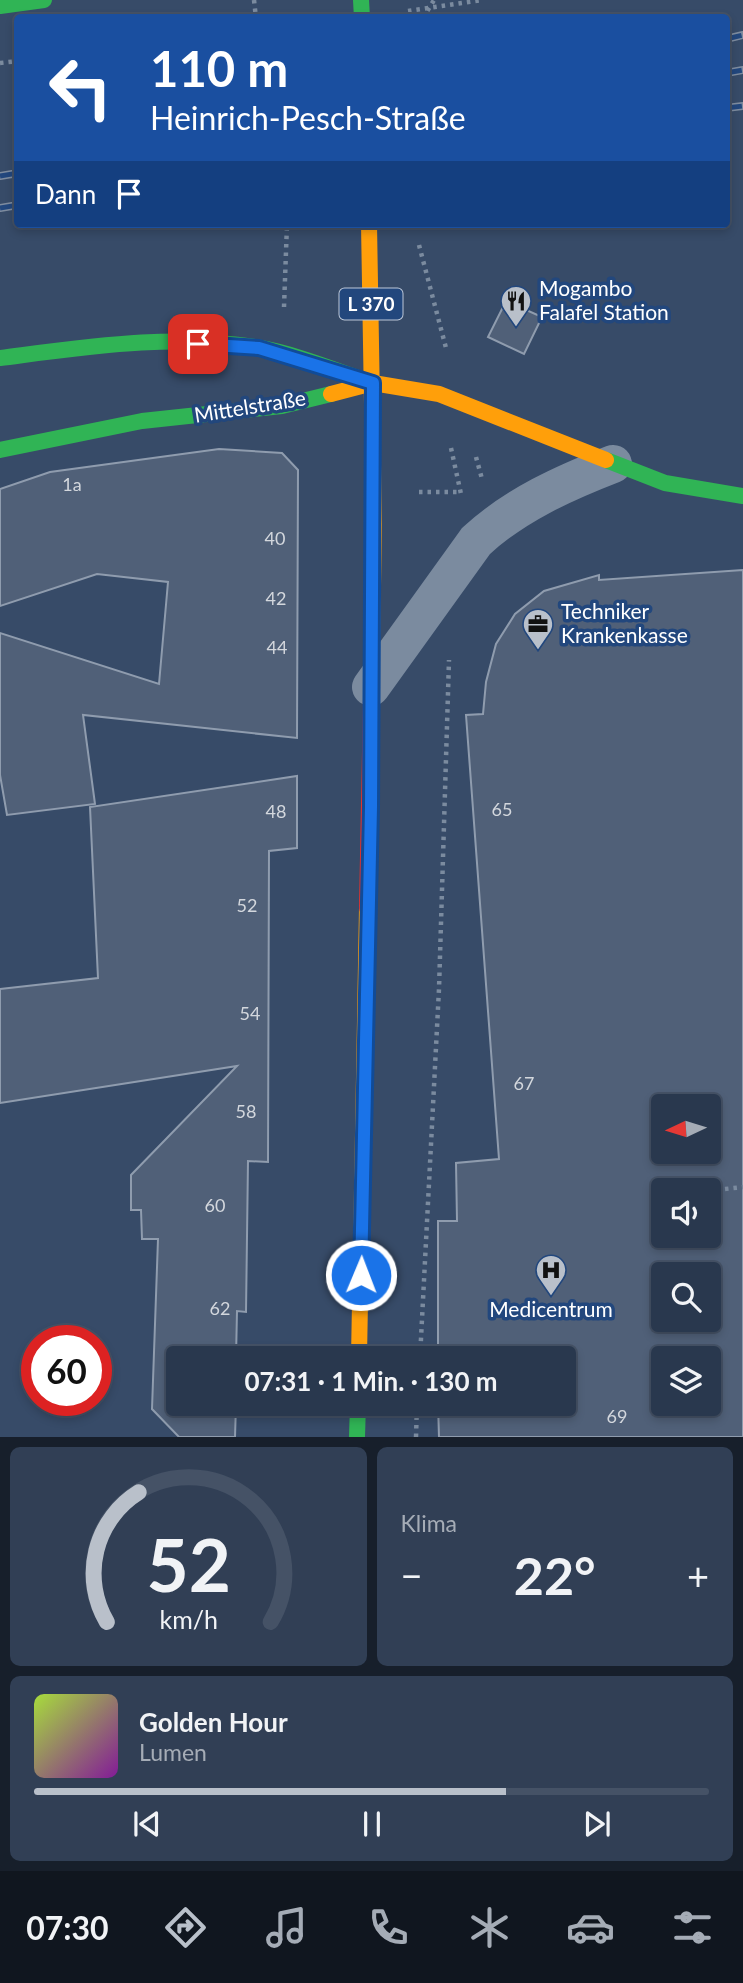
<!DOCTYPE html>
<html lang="de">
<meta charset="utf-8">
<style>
body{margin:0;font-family:Lato,sans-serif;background:#313f55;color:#f1f3f6;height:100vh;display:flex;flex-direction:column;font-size:26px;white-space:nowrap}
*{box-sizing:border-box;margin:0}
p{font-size:23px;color:#a5acb6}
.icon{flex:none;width:38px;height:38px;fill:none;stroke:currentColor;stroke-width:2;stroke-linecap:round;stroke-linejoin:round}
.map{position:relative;height:1437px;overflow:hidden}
.sheet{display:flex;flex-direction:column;gap:10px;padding:10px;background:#171f2b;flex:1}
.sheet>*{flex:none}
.banner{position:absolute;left:14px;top:14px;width:716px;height:214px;border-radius:7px;box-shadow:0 4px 10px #0003,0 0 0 2px #455266;background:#1a4fa0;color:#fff;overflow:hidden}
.needle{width:46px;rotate:266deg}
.fabs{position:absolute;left:651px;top:1094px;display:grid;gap:14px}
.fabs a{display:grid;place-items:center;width:70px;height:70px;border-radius:7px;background:#29384e;box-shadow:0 4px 10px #0003,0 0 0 2px #455266;font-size:35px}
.speed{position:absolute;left:21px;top:1325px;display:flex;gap:14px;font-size:35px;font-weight:700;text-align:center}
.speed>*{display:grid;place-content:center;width:91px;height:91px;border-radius:50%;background:#29384e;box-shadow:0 4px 10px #0003,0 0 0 2px #455266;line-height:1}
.speed .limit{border:10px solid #d22;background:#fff;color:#111}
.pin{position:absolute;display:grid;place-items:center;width:60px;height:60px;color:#fff;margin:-30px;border-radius:14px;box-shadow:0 4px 10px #0006}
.me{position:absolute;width:77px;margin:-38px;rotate:1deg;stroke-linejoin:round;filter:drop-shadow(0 0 5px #0008)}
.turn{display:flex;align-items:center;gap:24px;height:147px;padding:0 21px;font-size:32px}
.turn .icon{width:91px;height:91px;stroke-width:2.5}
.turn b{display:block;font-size:49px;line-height:60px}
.then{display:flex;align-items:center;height:66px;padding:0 21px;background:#0003;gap:14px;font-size:26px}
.big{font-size:52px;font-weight:700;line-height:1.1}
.sheet .widget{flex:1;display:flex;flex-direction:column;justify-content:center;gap:10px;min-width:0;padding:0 24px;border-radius:10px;background:#313f55}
.sheet .dial{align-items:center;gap:0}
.dial svg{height:182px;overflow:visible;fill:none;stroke:#455266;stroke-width:7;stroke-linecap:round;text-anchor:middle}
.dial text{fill:#f1f3f6;stroke:none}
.song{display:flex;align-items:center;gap:21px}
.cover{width:84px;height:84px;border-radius:10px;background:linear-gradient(135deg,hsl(80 70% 55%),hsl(290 70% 35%))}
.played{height:7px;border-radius:4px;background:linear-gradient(90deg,#b9c0ca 70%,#455266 70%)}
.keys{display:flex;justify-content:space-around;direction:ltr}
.heat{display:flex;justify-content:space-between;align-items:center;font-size:38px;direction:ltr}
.sheet .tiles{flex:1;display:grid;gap:10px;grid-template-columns:1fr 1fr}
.widget:last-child{grid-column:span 2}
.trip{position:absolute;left:166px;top:1346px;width:410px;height:70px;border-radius:7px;background:#29384e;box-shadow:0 4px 10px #0003,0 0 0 2px #455266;font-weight:700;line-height:70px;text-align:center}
.tab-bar{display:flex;height:112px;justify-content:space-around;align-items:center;background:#10161f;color:#a5acb6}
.tab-bar .icon{width:49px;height:49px}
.tab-bar .on{color:#b9c0ca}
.tab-bar b{font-size:32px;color:#f1f3f6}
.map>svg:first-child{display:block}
.building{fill:#506078;stroke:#8f9cae;stroke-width:2;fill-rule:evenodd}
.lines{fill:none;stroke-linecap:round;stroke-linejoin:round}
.path{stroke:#7b8b9f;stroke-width:4.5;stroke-dasharray:3.5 5;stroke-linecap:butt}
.street{stroke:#7b8b9f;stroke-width:38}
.fast{stroke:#30b455;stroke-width:16}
.slow{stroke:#ff9f0a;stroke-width:16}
.jam{stroke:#e5322d;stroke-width:16}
.rail-casing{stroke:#7e8c9f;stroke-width:8}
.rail{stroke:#22477d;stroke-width:5;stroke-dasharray:16;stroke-linecap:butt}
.route-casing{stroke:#114b97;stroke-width:18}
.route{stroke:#1a73e8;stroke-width:12}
.labels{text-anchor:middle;stroke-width:7;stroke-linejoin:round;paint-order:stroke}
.number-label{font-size:18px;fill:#d3d7dd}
.shield{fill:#22477d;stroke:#bdc8d8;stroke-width:2}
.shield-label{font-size:19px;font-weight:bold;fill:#fff}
.poi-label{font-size:21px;fill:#fff;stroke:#22477d;text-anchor:start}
.street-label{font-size:21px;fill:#fff;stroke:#22477d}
</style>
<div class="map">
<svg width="743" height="1437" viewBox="0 0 743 1437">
<rect width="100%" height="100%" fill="#374b68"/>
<g class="building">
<path d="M 506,301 L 542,317 L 524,354 L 488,337 Z"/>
<path d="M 219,449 L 282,453 L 298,470 L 297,738 L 83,715 L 95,804 L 7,815 L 0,775 L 0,633 L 159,684 L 168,582 L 97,574 L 0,606 L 0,489 L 50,472 Z"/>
<path d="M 743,570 L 743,1437 L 439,1437 L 438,1404 L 564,1404 L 564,1358 L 438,1358 L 438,1221 L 457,1221 L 456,1163 L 499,1159 L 466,715 L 483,714 L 486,682 L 496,644 L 515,614 L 544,591 L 599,575 L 599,580 ZM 663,1106 L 709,1106 L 709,1152 L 663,1152 ZM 663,1190 L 709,1190 L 709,1236 L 663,1236 ZM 663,1274 L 709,1274 L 709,1320 L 663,1320 ZM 663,1358 L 709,1358 L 709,1404 L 663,1404 Z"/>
<path d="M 297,776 L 297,848 L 269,851 L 268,1162 L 248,1161 L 246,1312 L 237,1311 L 236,1358 L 178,1358 L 178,1404 L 236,1404 L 235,1437 L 179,1437 L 152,1409 L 158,1239 L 142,1239 L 141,1210 L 131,1210 L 131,1175 L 237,1066 L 0,1103 L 0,989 L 98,978 L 90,807 Z"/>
</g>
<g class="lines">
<g class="path">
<path d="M 254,0 L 256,18"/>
<path d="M 408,11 L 483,0"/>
<path d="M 423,18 L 434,0"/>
<path d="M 0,63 L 18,61"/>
<path d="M 419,245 L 446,348"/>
<path d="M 284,307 L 287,224"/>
<path d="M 451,448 L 461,494"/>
<path d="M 476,457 L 482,479"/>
<path d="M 419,492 L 459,492"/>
<path d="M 725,1189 L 743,1187"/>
<path d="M 420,1358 L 439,989 L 449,660"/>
<path d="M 416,1437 L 417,1404"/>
</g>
<path class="street" d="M 371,687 L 476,541 C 515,505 564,483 613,464"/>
<g class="fast">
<path d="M 361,0 L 362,18"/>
<path d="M 0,6 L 44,0"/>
<path d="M 0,358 C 86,347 175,333 261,348 C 299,355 336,371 373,383"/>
<path d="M 0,450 L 142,421 L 282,406 L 331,394"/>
<path d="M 606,460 L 665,483 L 743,496"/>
<path d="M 357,1437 L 358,1404"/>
</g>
<g class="slow">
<path d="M 369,224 L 374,524 L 372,647"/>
<path d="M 331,394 L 373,383 L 439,394 L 606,460"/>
<path d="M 359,1358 L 367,908"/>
</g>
<path class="jam" d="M 367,908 L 372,647"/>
<g class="rail-casing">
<g id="rail">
<path d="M 726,39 L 743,35"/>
<path d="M 726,73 L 743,70"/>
<path d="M 726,108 L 743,106"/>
<path d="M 0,176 L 18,173"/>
<path d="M 0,208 L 18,205"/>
</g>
</g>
<use href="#rail" class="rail"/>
</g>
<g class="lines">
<g class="route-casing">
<path id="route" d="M 198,344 L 259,348 L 373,383 L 371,807 L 361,1275"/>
</g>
<use href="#route" class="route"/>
</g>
<defs>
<g id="restaurant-pin" transform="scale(1.575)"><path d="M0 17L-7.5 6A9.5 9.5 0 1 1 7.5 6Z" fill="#b9c0ca" stroke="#22477d"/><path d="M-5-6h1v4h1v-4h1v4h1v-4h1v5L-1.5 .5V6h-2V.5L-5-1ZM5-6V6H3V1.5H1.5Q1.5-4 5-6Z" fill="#111"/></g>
<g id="office-pin" transform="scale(1.575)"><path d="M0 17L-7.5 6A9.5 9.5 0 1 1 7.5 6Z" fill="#b9c0ca" stroke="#22477d"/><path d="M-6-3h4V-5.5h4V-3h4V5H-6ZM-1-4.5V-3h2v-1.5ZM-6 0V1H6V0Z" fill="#111"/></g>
<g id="hospital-pin" transform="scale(1.575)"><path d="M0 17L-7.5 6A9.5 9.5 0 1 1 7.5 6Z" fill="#b9c0ca" stroke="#22477d"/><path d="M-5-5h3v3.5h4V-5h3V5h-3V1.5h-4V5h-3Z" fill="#111"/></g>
</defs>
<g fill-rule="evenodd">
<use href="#restaurant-pin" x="516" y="301"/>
<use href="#office-pin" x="538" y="624"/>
<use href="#hospital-pin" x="551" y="1270"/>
</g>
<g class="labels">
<g class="number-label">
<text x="72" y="491">1a</text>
<text x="275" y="545">40</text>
<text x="276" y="605">42</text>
<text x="277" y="654">44</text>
<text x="502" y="816">65</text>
<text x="276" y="818">48</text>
<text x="247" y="912">52</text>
<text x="250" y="1020">54</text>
<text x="524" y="1090">67</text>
<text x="246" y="1118">58</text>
<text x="215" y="1212">60</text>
<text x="220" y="1315">62</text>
<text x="617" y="1423">69</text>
</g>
<rect class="shield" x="339.5" y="288.5" width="63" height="31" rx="5"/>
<g class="shield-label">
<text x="371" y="311">L 370</text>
</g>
<g class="poi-label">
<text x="539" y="296">Mogambo<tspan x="539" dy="24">Falafel Station</tspan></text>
<text x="561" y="619">Techniker<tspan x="561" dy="24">Krankenkasse</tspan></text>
<text x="551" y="1317" text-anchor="middle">Medicentrum</text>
</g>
<g class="street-label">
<text transform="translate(250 407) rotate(-9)" y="7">Mittelstraße</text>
</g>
</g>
</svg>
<div class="fabs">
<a><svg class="needle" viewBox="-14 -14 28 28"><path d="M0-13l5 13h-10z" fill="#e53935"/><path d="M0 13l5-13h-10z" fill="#a5acb6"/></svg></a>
<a><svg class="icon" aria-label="sound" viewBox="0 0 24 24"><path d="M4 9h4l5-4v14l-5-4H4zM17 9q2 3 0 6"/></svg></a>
<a><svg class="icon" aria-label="search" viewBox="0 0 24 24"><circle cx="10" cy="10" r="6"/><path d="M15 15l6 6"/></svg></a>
<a><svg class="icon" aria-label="layers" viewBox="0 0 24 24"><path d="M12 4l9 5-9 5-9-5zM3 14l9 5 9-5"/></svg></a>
</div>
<div class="speed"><div class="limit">60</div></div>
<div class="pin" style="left:198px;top:344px;background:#d93025"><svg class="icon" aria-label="arrive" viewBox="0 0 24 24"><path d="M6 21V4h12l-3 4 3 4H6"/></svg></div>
<svg class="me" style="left:361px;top:1275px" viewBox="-20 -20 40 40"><circle r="17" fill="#1a73e8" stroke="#fff" stroke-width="3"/><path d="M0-11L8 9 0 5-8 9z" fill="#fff"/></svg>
<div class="trip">07:31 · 1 Min. · 130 m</div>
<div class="banner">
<div class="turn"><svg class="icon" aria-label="left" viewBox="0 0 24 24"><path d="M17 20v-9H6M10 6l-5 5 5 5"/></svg><div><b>110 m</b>Heinrich-Pesch-Straße</div></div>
<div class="then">Dann<svg class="icon" aria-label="arrive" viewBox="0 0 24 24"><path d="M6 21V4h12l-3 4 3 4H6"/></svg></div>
</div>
</div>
<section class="sheet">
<div class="tiles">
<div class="widget dial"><svg viewBox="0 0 100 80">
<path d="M14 69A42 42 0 1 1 86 69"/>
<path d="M14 69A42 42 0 0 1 28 12" stroke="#b9c0ca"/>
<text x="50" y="56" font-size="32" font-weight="700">52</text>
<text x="50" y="72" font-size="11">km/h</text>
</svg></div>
<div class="widget"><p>Klima</p>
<div class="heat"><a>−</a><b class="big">22°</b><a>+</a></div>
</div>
<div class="widget">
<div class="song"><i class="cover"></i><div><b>Golden Hour</b><p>Lumen</p></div></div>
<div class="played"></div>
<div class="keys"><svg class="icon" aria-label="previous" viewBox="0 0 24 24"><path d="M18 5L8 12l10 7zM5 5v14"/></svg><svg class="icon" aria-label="pause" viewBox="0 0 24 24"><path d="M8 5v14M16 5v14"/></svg><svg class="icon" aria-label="next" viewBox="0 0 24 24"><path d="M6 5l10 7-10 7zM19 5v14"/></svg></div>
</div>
</div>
</section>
<nav class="tab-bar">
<b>07:30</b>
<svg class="icon on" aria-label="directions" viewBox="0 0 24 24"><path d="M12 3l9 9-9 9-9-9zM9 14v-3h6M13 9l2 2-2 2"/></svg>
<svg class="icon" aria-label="music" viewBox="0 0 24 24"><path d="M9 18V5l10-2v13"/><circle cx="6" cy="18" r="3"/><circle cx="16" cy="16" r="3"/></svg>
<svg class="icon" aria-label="phone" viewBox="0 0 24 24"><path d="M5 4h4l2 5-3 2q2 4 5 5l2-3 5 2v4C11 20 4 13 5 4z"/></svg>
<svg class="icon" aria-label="climate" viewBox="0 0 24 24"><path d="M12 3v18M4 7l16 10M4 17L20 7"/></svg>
<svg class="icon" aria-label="car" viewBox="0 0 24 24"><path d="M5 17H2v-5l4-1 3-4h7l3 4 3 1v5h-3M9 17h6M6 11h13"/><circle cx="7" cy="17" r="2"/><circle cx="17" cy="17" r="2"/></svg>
<svg class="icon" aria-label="filters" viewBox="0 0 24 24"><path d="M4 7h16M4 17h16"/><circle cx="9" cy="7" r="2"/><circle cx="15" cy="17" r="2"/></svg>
</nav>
